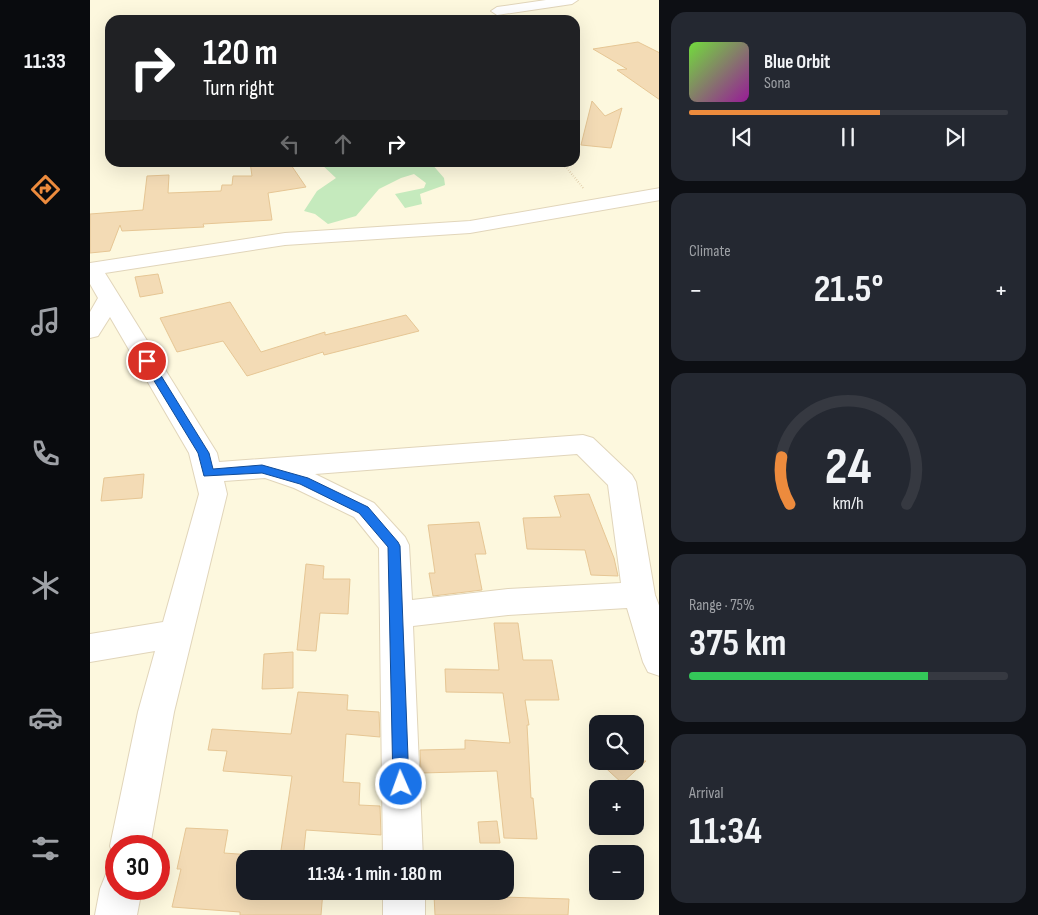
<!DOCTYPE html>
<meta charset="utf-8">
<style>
body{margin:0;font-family:"Sofia Sans Condensed",sans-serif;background:#242831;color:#f1f3f6;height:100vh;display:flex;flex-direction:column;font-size:19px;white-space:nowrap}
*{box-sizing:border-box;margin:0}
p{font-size:16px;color:#9ea1a6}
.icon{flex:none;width:28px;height:28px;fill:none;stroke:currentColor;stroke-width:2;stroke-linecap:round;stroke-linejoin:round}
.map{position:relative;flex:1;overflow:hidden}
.drawer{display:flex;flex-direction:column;gap:12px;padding:12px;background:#0d0f14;width:379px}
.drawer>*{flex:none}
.banner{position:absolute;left:15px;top:15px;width:475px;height:152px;border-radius:15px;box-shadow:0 5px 20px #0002;background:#202124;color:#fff;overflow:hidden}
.fabs{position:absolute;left:499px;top:715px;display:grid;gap:10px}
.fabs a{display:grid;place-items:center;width:55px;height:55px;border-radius:10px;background:#171b24;box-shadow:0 5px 20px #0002;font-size:25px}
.speed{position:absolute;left:15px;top:835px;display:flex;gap:10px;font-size:25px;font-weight:700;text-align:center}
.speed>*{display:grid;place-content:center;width:65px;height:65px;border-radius:50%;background:#171b24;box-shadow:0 5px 20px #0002;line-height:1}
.speed .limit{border:8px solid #d22;background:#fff;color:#111}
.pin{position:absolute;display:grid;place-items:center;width:42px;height:42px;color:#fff;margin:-21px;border:2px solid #fff;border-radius:50%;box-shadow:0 1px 5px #0007}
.me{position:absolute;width:55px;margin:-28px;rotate:358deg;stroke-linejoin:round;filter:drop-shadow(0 0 4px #0008)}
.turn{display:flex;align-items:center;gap:18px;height:105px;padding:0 15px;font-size:22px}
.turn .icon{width:65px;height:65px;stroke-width:2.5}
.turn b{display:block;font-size:35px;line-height:42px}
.lanes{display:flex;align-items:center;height:48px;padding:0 15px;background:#0003;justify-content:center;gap:25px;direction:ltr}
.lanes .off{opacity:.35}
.big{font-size:38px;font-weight:700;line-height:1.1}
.drawer .widget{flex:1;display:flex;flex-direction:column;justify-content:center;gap:8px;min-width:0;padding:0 18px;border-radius:15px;background:#242831}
.drawer .dial{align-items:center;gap:0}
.dial svg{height:130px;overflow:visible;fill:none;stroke:#363941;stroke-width:7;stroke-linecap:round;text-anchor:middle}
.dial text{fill:#f1f3f6;stroke:none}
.song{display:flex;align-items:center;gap:15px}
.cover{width:60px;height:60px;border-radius:8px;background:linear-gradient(135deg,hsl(100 70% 55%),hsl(300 70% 35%))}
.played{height:5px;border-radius:2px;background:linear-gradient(90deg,#ed8b3d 60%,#363941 60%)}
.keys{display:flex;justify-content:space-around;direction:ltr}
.heat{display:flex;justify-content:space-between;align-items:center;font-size:28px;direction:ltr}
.charge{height:8px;border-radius:4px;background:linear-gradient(90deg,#34c759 75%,#363941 0)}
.trip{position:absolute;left:146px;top:850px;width:278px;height:50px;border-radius:15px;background:#171b24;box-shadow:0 5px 20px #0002;font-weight:700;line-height:50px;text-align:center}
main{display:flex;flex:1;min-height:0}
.menu{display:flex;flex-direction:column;width:90px;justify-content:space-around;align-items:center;background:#090b0e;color:#9ea1a6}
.menu .icon{width:35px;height:35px}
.menu .on{color:#ed8b3d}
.menu b{font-size:22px;color:#f1f3f6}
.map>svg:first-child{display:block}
.green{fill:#c5eabd}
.building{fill:#f3dbb5;stroke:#e6c694}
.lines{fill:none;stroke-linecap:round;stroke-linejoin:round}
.street-casing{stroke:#e1d5ba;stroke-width:2}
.path{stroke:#d7bf98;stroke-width:2;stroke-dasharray:0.5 2;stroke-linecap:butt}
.street{fill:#fff;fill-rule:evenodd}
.route{fill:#1a73e8;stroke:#114b97}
</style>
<main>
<nav class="menu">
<b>11:33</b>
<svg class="icon on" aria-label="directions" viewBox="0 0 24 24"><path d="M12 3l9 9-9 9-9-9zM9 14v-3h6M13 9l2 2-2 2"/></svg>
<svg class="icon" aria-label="music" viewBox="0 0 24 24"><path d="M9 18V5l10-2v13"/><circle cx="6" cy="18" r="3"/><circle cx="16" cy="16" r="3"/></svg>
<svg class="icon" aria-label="phone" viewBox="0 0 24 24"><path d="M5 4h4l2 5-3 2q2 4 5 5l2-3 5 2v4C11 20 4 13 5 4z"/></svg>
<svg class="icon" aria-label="climate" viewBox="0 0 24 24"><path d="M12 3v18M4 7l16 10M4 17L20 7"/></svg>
<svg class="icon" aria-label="car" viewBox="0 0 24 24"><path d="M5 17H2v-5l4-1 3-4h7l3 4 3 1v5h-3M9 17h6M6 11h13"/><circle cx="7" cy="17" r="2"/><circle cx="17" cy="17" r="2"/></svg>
<svg class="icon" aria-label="filters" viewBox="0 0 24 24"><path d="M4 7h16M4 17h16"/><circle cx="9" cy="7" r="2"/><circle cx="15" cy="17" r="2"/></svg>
</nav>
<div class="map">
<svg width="570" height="915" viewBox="0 0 570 915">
<rect width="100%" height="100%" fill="#fdf8de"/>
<path class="green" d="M 230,163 L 341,163 L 354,178 L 355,185 L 330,194 L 332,204 L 315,208 L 305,194 L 334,188 L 336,183 L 324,174 L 311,178 L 289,189 L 266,216 L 238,224 L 225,214 L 214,211 L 227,191 L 246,178 Z"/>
<g class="building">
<path d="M 548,42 L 570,53 L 570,100 L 527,70 L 537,69 L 503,49 Z"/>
<path d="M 502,101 L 515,116 L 532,108 L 521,148 L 491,145 Z"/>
<path d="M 160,162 L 199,162 L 216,187 L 178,193 L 182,220 L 113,224 L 114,227 L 32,231 L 30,225 L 20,251 L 0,253 L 0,214 L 53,210 L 57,176 L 79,175 L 78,193 L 131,191 L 132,185 L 142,185 L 143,176 L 162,176 Z"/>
<path d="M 68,274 L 73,293 L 50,297 L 45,277 Z"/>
<path d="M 140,302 L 171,352 L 235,332 L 235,335 L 316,315 L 329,331 L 234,355 L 233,352 L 157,376 L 133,341 L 87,352 L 70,318 Z"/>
<path d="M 54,474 L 52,498 L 11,501 L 14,478 Z"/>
<path d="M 499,494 L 524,558 L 528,576 L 501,575 L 495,550 L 437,549 L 433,518 L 471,517 L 464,496 Z"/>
<path d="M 389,522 L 396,554 L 385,554 L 392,590 L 343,596 L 339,573 L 345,573 L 338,525 Z"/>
<path d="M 216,564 L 234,566 L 233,579 L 260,579 L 258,614 L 230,613 L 226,651 L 207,650 Z"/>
<path d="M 404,623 L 428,623 L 433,660 L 462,660 L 469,700 L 435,700 L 439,725 L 437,725 L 441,798 L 443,798 L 447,839 L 414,838 L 407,771 L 331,773 L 330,750 L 375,749 L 375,740 L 420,743 L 413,693 L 356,692 L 355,669 L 409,670 Z"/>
<path d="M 203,652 L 203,688 L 172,689 L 174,654 Z"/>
<path d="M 208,692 L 258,695 L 257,710 L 289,712 L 290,737 L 256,734 L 253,782 L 270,783 L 269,805 L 290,806 L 291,835 L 216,830 L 213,859 L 155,859 L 155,891 L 233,891 L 231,915 L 150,915 L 150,912 L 82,907 L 91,869 L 87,869 L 96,828 L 138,830 L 134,853 L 190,857 L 202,776 L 133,771 L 137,751 L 118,750 L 122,729 L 201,734 Z"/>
<path d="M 508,761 L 556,761 L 532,783 Z"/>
<path d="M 407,821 L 410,843 L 390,843 L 388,822 Z"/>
<path d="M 344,895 L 479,899 L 478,915 L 345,915 Z"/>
</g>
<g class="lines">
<g class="street-casing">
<g id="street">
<path d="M 456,0 L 488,0 L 482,4 L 407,15 L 401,11 L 407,7 Z"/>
<path d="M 570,188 L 570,200 L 380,233 L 195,245 L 15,273 L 127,453 L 129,462 L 493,435 L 503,438 L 542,475 L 546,482 L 565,595 L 570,608 L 570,676 L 558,672 L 553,662 L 537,608 L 418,615 L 323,626 L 333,859 L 293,859 L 289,548 L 264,517 L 204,488 L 175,478 L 134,481 L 137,494 L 84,712 L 60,846 L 26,846 L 26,860 L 20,846 L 48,712 L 65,651 L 0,662 L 0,634 L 73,622 L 109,494 L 99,453 L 20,317 L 8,336 L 0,338 L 0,312 L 8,298 L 0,284 L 0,263 L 195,233 L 380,221 ZM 487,454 L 518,485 L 531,583 L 418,589 L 322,600 L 319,545 L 315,537 L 284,503 L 225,474 Z"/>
<path d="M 26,870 L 26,889 L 52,889 L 47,915 L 5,915 L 10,889 L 16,874 Z"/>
<rect x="293" y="891" width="42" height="24"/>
</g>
</g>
<path class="path" d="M 469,162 L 476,167 L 494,189"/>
<use href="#street" class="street"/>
</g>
<path class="route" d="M 57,358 L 62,361 L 119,453 L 123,469 L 172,465 L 218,478 L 278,507 L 308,542 L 310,546 L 319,784 L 316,789 L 311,791 L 305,789 L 303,784 L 298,547 L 269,513 L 210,484 L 172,473 L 114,476 L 108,453 L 52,361 Z"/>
</svg>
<div class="fabs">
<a><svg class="icon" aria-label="search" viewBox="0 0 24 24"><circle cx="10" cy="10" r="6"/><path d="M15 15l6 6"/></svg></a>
<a>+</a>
<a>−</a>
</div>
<div class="speed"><div class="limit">30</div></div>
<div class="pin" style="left:57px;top:361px;background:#d93025"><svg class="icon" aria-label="arrive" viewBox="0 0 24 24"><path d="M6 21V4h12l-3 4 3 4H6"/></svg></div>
<svg class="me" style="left:311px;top:784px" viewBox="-20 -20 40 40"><circle r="17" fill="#1a73e8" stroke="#fff" stroke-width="3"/><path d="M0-11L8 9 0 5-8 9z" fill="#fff"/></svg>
<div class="trip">11:34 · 1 min · 180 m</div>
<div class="banner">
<div class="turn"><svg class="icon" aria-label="right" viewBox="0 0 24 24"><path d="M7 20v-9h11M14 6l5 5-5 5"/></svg><div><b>120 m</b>Turn right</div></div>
<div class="lanes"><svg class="icon off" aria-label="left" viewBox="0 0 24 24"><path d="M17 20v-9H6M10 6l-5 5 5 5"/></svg><svg class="icon off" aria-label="ahead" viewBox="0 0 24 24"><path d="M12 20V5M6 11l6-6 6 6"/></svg><svg class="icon" aria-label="right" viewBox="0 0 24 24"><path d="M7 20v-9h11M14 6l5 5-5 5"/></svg></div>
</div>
</div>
<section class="drawer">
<div class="widget">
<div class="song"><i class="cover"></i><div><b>Blue Orbit</b><p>Sona</p></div></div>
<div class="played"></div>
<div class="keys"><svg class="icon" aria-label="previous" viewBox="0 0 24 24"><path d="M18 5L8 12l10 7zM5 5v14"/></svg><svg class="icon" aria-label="pause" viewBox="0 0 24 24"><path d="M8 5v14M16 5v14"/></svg><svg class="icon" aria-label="next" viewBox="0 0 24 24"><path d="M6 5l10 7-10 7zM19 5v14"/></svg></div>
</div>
<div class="widget"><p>Climate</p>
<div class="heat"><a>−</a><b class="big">21.5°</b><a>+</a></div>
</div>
<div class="widget dial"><svg viewBox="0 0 100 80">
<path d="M14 69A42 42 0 1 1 86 69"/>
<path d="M14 69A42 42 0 0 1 9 40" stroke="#ed8b3d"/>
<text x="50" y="56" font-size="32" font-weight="700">24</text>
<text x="50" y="72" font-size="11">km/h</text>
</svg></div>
<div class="widget"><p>Range · 75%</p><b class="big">375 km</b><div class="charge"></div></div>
<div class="widget"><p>Arrival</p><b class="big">11:34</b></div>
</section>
</main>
